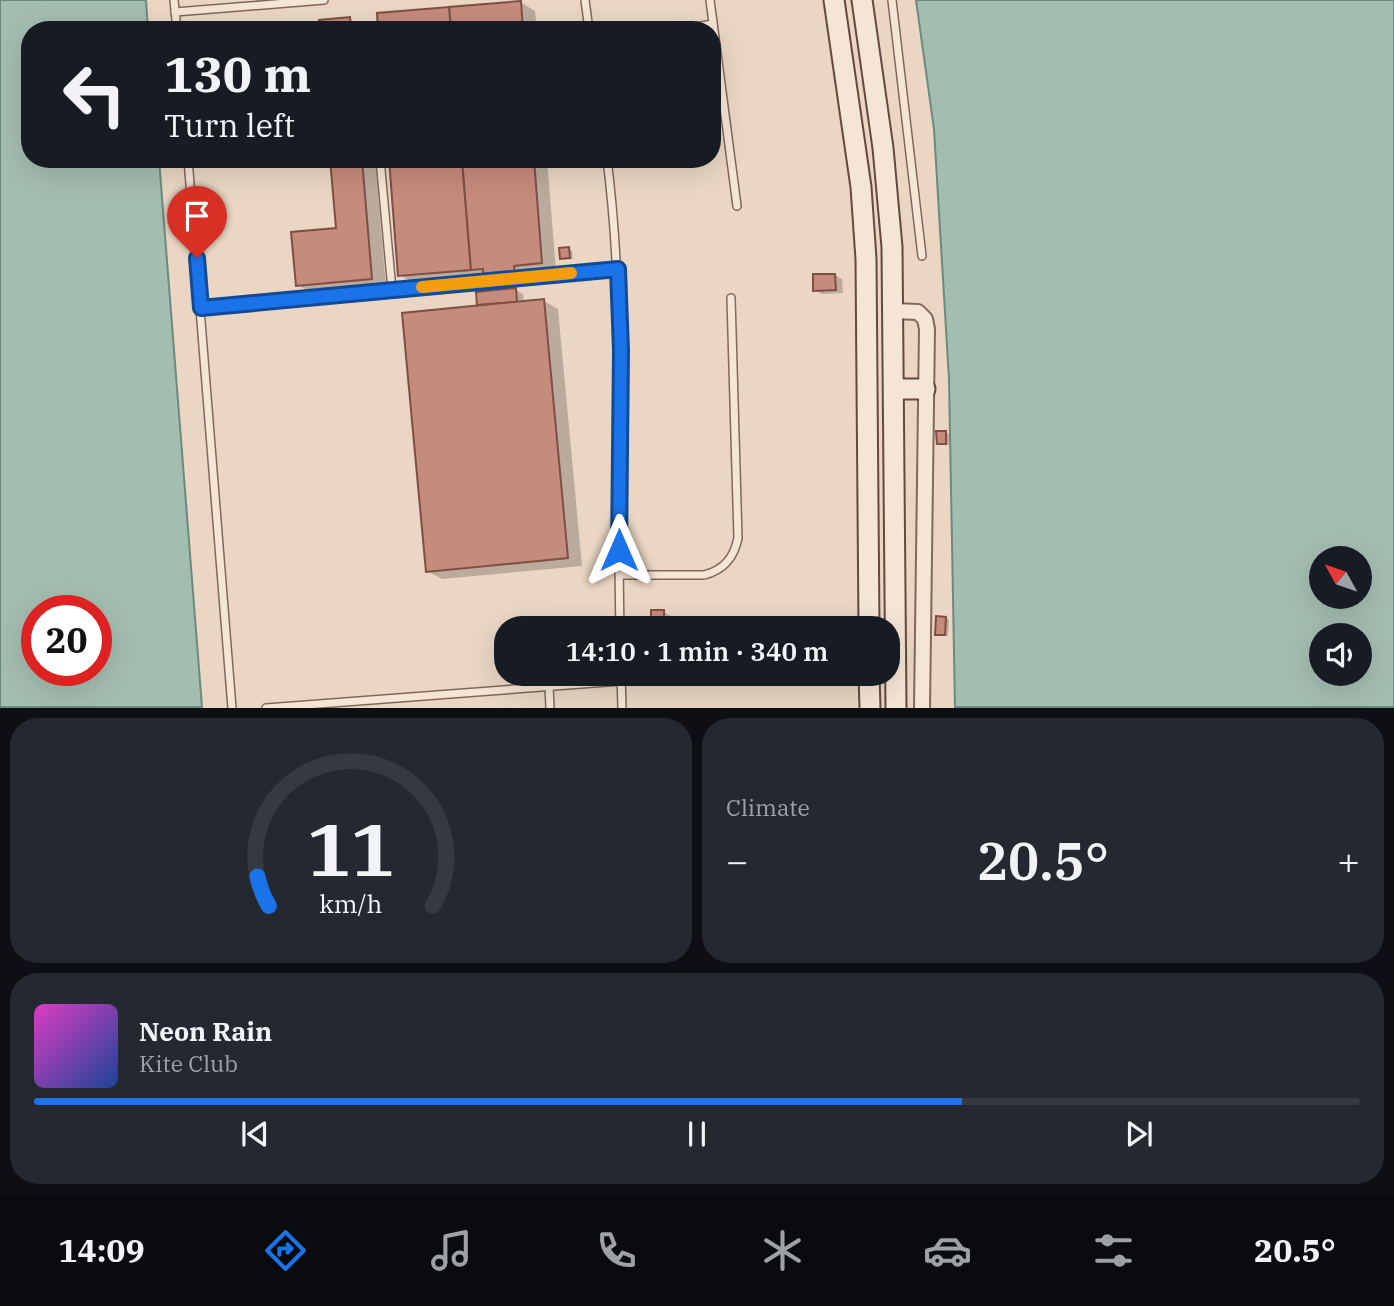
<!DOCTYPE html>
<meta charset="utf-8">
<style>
body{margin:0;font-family:"IBM Plex Serif",serif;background:#242831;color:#f1f3f6;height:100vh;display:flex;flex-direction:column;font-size:26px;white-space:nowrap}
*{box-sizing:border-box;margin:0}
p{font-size:23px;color:#9ea1a6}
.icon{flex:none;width:38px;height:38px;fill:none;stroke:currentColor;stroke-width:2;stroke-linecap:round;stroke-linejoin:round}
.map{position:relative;height:708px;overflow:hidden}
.details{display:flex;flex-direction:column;gap:10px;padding:10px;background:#0d0f14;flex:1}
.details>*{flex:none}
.top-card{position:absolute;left:21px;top:21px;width:700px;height:147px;border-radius:28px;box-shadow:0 7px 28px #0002;background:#171b24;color:#f1f3f6;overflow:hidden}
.needle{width:46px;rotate:310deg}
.fabs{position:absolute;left:1309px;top:546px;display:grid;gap:14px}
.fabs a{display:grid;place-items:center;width:63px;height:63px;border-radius:50%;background:#171b24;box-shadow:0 7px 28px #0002;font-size:35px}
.speed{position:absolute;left:21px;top:595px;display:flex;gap:14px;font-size:35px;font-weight:700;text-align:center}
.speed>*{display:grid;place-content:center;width:91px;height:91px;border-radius:50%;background:#171b24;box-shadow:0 7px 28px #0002;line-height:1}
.speed .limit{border:10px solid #d22;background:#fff;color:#111}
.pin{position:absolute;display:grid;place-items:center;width:60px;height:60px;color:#fff;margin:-72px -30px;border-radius:50% 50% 50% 0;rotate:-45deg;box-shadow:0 0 7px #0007}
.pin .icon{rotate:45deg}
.me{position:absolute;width:77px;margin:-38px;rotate:0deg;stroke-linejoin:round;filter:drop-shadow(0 0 5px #0008)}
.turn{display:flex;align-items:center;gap:24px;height:147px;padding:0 28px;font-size:32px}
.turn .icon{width:91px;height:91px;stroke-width:2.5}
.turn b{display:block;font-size:49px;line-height:60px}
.big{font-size:52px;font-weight:600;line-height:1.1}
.details .widget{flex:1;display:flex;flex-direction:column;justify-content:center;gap:10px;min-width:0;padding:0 24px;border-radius:28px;background:#242831}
.details .dial{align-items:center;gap:0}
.dial svg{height:182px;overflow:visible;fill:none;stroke:#363941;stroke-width:7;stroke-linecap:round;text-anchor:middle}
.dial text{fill:#f1f3f6;stroke:none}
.song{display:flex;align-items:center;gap:21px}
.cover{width:84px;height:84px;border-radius:10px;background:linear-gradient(135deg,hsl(310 70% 55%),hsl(220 70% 35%))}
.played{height:7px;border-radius:4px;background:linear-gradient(90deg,#1a73e8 70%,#363941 70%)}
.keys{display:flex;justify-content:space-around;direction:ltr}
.heat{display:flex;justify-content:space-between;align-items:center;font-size:38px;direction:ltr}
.details .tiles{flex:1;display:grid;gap:10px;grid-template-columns:1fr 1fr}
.widget:last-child{grid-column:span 2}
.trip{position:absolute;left:494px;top:616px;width:406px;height:70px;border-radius:28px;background:#171b24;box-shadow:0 7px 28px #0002;font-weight:600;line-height:70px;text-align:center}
.tabs{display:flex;height:112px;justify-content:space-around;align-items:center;background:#090b0e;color:#9ea1a6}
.tabs .icon{width:49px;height:49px}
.tabs .selected{color:#1a73e8}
.tabs b{font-size:32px;color:#f1f3f6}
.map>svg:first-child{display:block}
.water{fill:#a4bdb1;stroke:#6c8a7d;stroke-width:2;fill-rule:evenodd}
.shadow{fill:#0003}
.building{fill:#c58b7c;stroke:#7f4f43;stroke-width:2}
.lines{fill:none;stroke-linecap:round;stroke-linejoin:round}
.lane-casing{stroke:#82685b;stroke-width:10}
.street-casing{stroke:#82685b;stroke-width:18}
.secondary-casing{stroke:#64493e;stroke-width:23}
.lane{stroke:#f5e5d5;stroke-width:7}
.street{stroke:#f5e5d5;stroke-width:14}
.secondary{stroke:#f5e5d5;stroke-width:19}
.route-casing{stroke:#114b97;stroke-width:18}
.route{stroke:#1a73e8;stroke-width:12}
.slow{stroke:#f59e0b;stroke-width:12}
</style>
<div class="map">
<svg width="1394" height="708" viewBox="0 0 1394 708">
<rect width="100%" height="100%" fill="#ead6c3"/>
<g class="water">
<path d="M 0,0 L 146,0 L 148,30 L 30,30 L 30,159 L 159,159 L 202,707 L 0,707 ZM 37,611 L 96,611 L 96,670 L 37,670 Z"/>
<path d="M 916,0 L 1394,0 L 1394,707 L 955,707 L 949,379 L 934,129 ZM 1321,558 L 1360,558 L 1360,597 L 1321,597 ZM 1321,635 L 1360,635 L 1360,674 L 1321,674 Z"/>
</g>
<g class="shadow">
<path d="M 520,2 L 535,11 L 537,30 L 380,30 Z"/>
<path d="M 349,19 L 364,27 L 364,30 L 321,30 Z"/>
<path d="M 332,159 L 375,159 L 386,287 L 312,294 L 298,285 L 338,229 Z"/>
<path d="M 390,159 L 547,159 L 556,271 L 529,274 L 529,280 L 500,282 L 490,277 L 415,284 L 400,275 Z"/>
<path d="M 569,249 L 572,251 L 573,259 L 561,258 Z"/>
<path d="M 835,275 L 842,279 L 843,293 L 822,294 L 815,290 Z"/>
<path d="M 516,290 L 523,294 L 524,303 L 544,301 L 558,309 L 582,566 L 442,579 L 427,571 L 483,307 L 479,304 Z"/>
<path d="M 946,433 L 949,434 L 949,445 L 941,445 L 938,443 Z"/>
<path d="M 653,612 L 664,612 L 671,616 L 671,628 L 653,628 Z"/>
<path d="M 946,618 L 949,620 L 948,636 L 940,636 L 937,634 Z"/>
</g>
<g class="building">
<path d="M 521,1 L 523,30 L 451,30 L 449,7 Z"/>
<path d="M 449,7 L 451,30 L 378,30 L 377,13 Z"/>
<path d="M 350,17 L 351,30 L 319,30 L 319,20 Z"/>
<path d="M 330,159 L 362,159 L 372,279 L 296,286 L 291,232 L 336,228 Z"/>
<path d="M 389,159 L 462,159 L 471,270 L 398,276 Z"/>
<path d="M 462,159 L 534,159 L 542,263 L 514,266 L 515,272 L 483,275 L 483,269 L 471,270 Z"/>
<path d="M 569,247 L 570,258 L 560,259 L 559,248 Z"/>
<path d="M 813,274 L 835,274 L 836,290 L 813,291 Z"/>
<path d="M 516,288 L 517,302 L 477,305 L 476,292 Z"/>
<path d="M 544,299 L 568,558 L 426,572 L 402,313 Z"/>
<path d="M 936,431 L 946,431 L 946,444 L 937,444 Z"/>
<rect x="651" y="610" width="13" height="18"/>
<path d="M 936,616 L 946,617 L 945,635 L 935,635 Z"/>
</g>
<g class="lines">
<g class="lane-casing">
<g id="lane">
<path d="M 174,0 L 177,30"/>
<path d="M 585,0 L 589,30"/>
<path d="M 710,0 L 737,206"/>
<path d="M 892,0 L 922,256"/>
<path d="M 175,12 L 324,0"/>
<path d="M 679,30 L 713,24"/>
<path d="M 188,159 L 232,708"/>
<path d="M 380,159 L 392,290"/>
<path d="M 607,159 C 627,317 616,470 620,628"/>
<path d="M 201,308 L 618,269"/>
<path d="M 619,575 L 704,575 C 724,570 734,558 738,538 L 731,298"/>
<path d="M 621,674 L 622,708"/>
<path d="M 549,686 L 550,708"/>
<path d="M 266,708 L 621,681"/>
</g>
</g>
<g class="street-casing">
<path id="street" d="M 894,311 L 918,312 L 925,319 L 927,329 L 922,708"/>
</g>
<g class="secondary-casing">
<g id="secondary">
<path d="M 834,0 L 861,187 L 866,259 L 869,628"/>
<path d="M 862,0 L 883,148 L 892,247 L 896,708"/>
<path d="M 895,389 L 925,389"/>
<path d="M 869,674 L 870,708"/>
</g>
</g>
<use href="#lane" class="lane"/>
<use href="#street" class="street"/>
<use href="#secondary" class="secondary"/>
</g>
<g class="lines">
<g class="route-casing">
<path id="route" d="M 197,258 L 201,308 L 618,269 L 621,351 L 619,550"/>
</g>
<use href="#route" class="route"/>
<path class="slow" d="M 422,287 L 571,273"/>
</g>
</svg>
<div class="fabs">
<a><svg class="needle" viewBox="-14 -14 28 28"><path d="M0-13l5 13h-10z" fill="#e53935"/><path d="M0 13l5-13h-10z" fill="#9ea1a6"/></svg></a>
<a><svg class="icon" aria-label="sound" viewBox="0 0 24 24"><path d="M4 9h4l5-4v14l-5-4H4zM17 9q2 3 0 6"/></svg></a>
</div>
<div class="speed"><div class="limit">20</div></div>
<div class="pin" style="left:197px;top:258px;background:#d93025"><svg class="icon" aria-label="arrive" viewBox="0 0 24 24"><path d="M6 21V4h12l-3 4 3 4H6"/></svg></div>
<svg class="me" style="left:619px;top:550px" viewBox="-20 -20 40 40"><path d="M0-17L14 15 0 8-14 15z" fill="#1a73e8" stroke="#fff" stroke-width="4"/></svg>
<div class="trip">14:10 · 1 min · 340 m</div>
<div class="top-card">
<div class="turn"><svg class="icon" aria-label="left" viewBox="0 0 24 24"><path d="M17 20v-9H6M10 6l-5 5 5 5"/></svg><div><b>130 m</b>Turn left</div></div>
</div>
</div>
<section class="details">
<div class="tiles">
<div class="widget dial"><svg viewBox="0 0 100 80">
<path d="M14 69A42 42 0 1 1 86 69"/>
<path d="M14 69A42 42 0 0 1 9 56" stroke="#1a73e8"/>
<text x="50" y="56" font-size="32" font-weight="700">11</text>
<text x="50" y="72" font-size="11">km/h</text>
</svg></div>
<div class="widget"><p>Climate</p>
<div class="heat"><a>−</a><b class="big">20.5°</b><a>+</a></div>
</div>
<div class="widget">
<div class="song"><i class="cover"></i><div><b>Neon Rain</b><p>Kite Club</p></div></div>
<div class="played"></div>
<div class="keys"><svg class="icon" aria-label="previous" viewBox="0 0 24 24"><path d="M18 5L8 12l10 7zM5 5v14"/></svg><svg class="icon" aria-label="pause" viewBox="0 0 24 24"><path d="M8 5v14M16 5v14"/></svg><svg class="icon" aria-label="next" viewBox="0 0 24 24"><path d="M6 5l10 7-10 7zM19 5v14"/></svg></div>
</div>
</div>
</section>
<nav class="tabs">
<b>14:09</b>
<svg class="icon selected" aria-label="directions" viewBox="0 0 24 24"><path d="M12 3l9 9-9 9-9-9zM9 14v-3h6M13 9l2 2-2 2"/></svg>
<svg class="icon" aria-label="music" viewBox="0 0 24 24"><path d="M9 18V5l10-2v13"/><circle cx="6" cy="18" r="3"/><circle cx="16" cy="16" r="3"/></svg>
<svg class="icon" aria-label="phone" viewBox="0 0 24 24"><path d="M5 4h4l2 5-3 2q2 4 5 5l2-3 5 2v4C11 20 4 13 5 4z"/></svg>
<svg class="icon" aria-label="climate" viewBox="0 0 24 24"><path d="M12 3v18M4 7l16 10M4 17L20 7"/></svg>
<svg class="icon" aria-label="car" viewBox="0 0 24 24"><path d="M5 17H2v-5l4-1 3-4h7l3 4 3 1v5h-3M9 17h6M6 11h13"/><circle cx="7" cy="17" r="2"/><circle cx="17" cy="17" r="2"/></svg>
<svg class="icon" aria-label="filters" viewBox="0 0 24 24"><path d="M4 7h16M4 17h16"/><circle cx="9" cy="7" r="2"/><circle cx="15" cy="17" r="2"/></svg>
<b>20.5°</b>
</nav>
